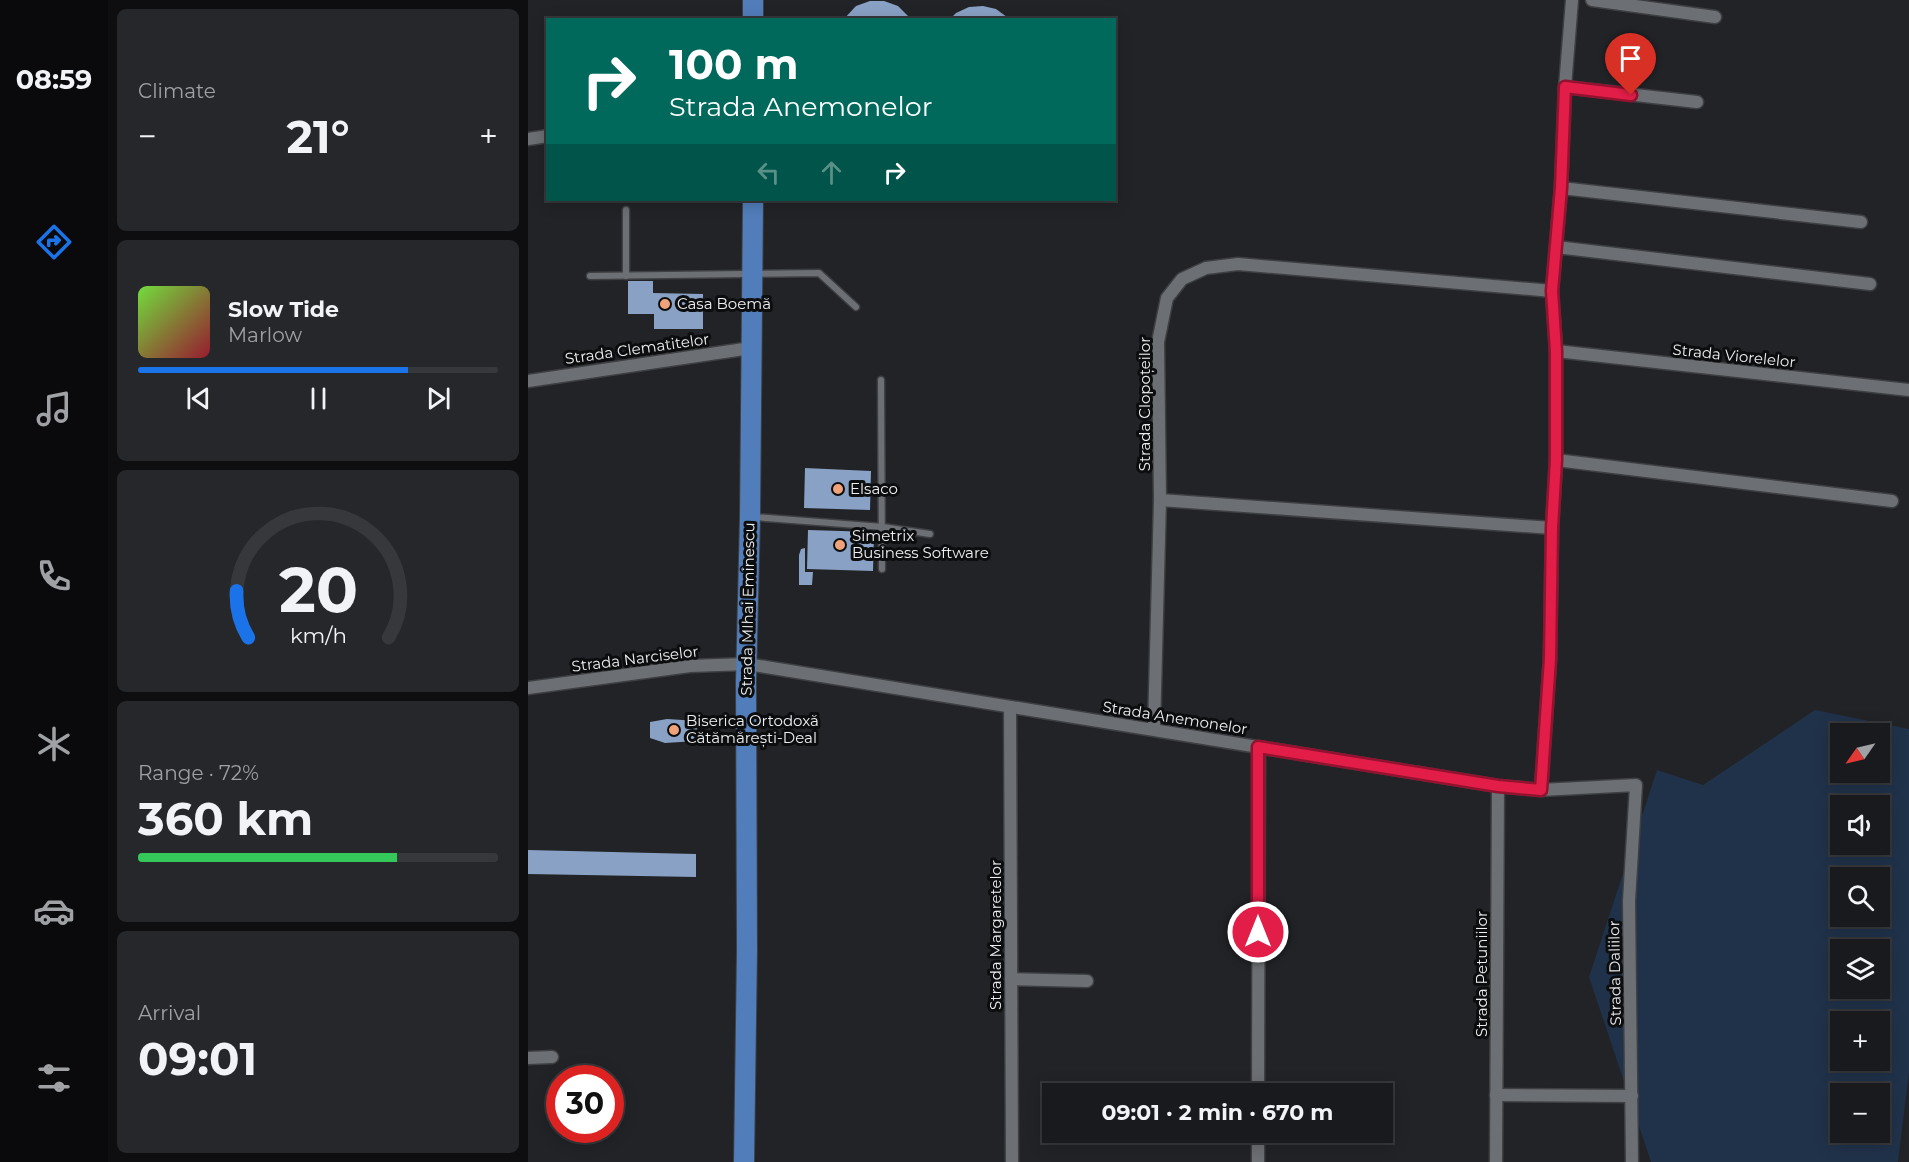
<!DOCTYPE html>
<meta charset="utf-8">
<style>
body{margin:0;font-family:Montserrat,sans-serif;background:#26272a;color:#f1f3f6;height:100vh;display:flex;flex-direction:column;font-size:22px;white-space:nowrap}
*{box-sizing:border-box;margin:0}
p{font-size:20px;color:#9fa1a4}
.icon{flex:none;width:33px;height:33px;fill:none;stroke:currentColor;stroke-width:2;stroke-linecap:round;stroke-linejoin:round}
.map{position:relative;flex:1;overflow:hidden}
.panel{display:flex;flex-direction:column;gap:9px;padding:9px;background:#0e0e10;width:420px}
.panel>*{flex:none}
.guide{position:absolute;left:18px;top:18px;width:570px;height:183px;border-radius:0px;box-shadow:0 3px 15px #0003,0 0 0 2px #37383b;background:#00695c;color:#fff;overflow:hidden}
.needle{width:39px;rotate:236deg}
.fabs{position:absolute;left:1302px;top:723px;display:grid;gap:12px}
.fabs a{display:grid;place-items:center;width:60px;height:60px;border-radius:0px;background:#191a1d;box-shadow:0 3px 15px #0003,0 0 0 2px #37383b;font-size:30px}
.speed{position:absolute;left:18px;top:1065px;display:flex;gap:12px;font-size:30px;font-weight:700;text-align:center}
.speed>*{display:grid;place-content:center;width:78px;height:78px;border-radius:50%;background:#191a1d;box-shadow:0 3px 15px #0003,0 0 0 2px #37383b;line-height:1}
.speed .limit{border:9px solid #d22;background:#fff;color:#111}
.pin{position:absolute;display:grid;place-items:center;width:51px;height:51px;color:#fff;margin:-62px -26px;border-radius:50% 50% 50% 0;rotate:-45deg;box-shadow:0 0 6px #0007}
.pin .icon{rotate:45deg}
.me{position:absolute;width:66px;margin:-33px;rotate:0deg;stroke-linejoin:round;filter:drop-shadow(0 0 4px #0008)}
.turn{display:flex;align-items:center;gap:21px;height:126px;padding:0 24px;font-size:27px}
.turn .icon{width:78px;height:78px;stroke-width:2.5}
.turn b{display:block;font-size:42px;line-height:51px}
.lanes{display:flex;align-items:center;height:57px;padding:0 24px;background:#0003;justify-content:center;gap:30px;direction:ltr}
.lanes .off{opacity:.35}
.big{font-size:45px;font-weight:700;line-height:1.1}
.panel .tile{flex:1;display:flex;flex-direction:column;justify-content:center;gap:9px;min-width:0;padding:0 21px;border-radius:9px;background:#26272a}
.panel .dial{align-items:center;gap:0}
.dial svg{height:156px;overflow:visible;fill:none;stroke:#37383b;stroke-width:7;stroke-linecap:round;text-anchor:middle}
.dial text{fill:#f1f3f6;stroke:none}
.song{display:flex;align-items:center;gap:18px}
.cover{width:72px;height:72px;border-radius:9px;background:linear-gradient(135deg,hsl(100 70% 55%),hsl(350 70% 35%))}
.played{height:6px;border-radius:3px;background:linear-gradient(90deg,#1a73e8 75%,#37383b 75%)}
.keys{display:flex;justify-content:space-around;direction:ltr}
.heat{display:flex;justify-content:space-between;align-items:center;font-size:33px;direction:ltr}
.charge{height:9px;border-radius:4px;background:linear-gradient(90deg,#34c759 72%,#37383b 0)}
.trip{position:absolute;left:514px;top:1083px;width:351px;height:60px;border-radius:0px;background:#191a1d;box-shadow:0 3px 15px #0003,0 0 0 2px #37383b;font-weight:700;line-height:60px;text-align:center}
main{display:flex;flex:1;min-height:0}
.menu{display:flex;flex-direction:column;width:108px;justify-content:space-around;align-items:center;background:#0a0a0c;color:#9fa1a4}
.menu .icon{width:42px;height:42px}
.menu .selected{color:#1a73e8}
.menu b{font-size:27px;color:#f1f3f6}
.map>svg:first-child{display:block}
.green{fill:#20324a;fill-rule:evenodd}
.building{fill:#89a1c5}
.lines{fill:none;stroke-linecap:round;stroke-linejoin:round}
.service-casing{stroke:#3d3f42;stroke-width:9}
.minor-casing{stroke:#3d3f42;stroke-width:15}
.primary-casing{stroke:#3d3f42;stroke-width:22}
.service{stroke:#6c6f73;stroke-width:6}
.minor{stroke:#6c6f73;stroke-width:12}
.primary{stroke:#517dba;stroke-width:20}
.route-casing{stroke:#92132f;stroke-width:15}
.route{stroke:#e11d48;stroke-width:10}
.poi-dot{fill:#f0a27a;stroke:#0c0d0e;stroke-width:2}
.labels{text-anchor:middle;stroke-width:6;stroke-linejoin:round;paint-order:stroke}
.poi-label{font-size:15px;fill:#eeeff2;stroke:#0c0d0e;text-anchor:start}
.street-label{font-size:15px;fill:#eeeff2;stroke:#0c0d0e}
</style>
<main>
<nav class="menu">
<b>08:59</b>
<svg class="icon selected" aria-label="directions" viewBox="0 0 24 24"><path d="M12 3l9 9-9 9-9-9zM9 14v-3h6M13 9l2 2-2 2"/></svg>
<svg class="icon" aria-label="music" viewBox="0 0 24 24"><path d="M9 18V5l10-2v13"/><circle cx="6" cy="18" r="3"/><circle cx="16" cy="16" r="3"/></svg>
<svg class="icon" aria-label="phone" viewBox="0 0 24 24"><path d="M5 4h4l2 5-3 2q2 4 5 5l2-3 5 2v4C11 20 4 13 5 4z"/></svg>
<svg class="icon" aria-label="climate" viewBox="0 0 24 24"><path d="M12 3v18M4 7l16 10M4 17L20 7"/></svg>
<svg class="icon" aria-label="car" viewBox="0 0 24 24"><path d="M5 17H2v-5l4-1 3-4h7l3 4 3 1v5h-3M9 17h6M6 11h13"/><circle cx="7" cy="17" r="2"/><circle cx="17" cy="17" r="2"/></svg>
<svg class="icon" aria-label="filters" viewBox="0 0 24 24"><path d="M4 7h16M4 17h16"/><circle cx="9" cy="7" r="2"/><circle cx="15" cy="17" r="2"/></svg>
</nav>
<section class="panel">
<div class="tile"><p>Climate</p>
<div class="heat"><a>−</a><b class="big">21°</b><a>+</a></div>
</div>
<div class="tile">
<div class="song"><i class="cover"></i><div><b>Slow Tide</b><p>Marlow</p></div></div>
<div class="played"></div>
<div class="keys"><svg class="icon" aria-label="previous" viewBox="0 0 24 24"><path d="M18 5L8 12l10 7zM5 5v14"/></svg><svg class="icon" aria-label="pause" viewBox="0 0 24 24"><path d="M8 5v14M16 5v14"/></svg><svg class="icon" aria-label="next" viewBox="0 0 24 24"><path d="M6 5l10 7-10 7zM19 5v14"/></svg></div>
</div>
<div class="tile dial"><svg viewBox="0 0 100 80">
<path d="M14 69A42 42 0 1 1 86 69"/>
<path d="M14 69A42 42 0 0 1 8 45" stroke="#1a73e8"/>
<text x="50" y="56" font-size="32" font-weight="700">20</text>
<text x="50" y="72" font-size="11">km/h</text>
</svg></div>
<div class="tile"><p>Range · 72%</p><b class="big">360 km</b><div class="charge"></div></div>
<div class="tile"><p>Arrival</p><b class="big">09:01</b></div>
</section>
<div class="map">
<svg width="1381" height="1162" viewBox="0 0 1381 1162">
<rect width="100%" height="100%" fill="#212327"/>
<path class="green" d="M 1287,710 L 1381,729 L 1381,1072 L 1370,1162 L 1123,1162 L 1061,977 L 1129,770 L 1175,785 ZM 1312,734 L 1352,734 L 1352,772 L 1312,772 ZM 1312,806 L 1352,806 L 1352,844 L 1312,844 ZM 1312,878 L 1352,878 L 1352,916 L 1312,916 ZM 1312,950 L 1352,950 L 1352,988 L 1312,988 ZM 1312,1022 L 1352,1022 L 1352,1060 L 1312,1060 ZM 1312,1094 L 1352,1094 L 1352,1132 L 1312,1132 Z"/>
<g class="building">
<path d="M 342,1 L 356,1 L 370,6 L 384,20 L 315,20 L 328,6 Z"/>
<path d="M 455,6 L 468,9 L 483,20 L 421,20 L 428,13 L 441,7 Z"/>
<path d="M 100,281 L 125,281 L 125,293 L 175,294 L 175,329 L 126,329 L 126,314 L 100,314 Z"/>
<path d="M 277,468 L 343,471 L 342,510 L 276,508 Z"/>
<path d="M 280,530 L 346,532 L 345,571 L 279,569 Z"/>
<path d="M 277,548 L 277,572 L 285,572 L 284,585 L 271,585 L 271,555 L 273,549 Z"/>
<path d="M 139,719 L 170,721 L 169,741 L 137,743 L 122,738 L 122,722 Z"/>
<path d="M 0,850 L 168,854 L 168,877 L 0,874 Z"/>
</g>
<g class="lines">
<g class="service-casing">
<g id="service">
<path d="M 62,276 L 291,273 L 328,307"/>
<path d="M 98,276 L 98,210"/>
<path d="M 353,380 L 354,569"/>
<path d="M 226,517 L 355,527 L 402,534"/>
</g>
</g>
<g class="minor-casing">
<g id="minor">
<path d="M 1064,0 L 1187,17"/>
<path d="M 1037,87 L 1169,102"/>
<path d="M 0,139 L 20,136"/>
<path d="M 1033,188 L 1333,222"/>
<path d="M 1028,247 L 1342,284"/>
<path d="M 1028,351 L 1381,390"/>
<path d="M 0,381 L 223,348"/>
<path d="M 1028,460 L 1364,501"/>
<path d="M 632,500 L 1024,528"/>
<path d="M 0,688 L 162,666 L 219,664 L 970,786 L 1013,790 L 1108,785 L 1101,901 L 1104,1162"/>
<path d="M 482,707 L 484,1162"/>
<path d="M 626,729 L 632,500 L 630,342 L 639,298 L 654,279 L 678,268 L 710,264 L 1024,291"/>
<path d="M 1013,790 L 1022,659 L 1024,528 L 1028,460 L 1028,351 L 1024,291 L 1033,188 L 1037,87 L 1044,0"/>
<path d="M 483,979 L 559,981"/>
<path d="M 0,1058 L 24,1057"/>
<path d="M 730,1094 L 731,747"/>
<path d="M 968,1095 L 1104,1096"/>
<path d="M 730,1162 L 730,1132"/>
<path d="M 968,1162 L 970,786"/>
</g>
</g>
<g class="primary-casing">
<g id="primary">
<path d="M 225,20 L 225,0"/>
<path d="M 216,1162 L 219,950 L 218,681 L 222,517 L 225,200"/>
</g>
</g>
<use href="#service" class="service"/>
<use href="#minor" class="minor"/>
<use href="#primary" class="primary"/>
</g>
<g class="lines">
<g class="route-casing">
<path id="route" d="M 730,932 L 730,747 L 970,786 L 1013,790 L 1022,659 L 1024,528 L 1028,460 L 1028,351 L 1024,291 L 1033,188 L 1037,87 L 1103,95"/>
</g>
<use href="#route" class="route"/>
</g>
<g class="poi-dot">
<circle cx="137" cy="304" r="6"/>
<circle cx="310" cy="489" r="6"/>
<circle cx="312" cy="545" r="6"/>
<circle cx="146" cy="730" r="6"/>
</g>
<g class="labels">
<g class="poi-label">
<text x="149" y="309">Casa Boemă</text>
<text x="322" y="494">Elsaco</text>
<text x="324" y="541">Simetrix<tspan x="324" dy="17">Business Software</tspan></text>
<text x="158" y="726">Biserica Ortodoxă<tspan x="158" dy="17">Cătămărești-Deal</tspan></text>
</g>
<g class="street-label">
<text transform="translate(109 349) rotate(-8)" y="5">Strada Clematitelor</text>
<text transform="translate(1206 356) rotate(6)" y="5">Strada Viorelelor</text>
<text transform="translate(617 404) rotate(-90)" y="5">Strada Clopoțeilor</text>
<text transform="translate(220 609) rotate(-89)" y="5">Strada MIhai Eminescu</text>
<text transform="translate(107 659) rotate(-7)" y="5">Strada Narciselor</text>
<text transform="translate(647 718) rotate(9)" y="5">Strada Anemonelor</text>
<text transform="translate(468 935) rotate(-90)" y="5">Strada Margaretelor</text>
<text transform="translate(1087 973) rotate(-91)" y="5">Strada Daliilor</text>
<text transform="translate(954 974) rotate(-90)" y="5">Strada Petuniilor</text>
</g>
</g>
</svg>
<div class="fabs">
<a><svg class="needle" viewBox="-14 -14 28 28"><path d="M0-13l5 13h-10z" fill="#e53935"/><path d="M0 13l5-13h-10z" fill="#9fa1a4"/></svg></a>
<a><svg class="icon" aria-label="sound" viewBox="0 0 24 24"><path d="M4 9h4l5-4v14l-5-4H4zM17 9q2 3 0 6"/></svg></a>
<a><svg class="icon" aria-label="search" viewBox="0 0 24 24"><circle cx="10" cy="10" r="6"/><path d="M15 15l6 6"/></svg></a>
<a><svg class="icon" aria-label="layers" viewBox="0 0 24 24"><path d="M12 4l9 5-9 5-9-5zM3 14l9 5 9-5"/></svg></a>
<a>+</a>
<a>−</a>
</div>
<div class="speed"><div class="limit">30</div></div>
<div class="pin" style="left:1103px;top:95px;background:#d93025"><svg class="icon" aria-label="arrive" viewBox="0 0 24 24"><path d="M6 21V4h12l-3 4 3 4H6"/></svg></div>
<svg class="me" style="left:730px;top:932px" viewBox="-20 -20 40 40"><circle r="17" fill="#e11d48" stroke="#fff" stroke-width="3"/><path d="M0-11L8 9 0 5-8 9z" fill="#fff"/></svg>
<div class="trip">09:01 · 2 min · 670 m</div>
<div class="guide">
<div class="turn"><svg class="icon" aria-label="right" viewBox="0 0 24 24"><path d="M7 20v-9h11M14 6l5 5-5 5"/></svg><div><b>100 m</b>Strada Anemonelor</div></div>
<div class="lanes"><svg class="icon off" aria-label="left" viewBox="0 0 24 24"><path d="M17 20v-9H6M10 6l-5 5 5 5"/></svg><svg class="icon off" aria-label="ahead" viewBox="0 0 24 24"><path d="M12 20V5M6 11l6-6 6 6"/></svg><svg class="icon" aria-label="right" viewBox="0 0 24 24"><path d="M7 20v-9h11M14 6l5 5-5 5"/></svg></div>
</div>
</div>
</main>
